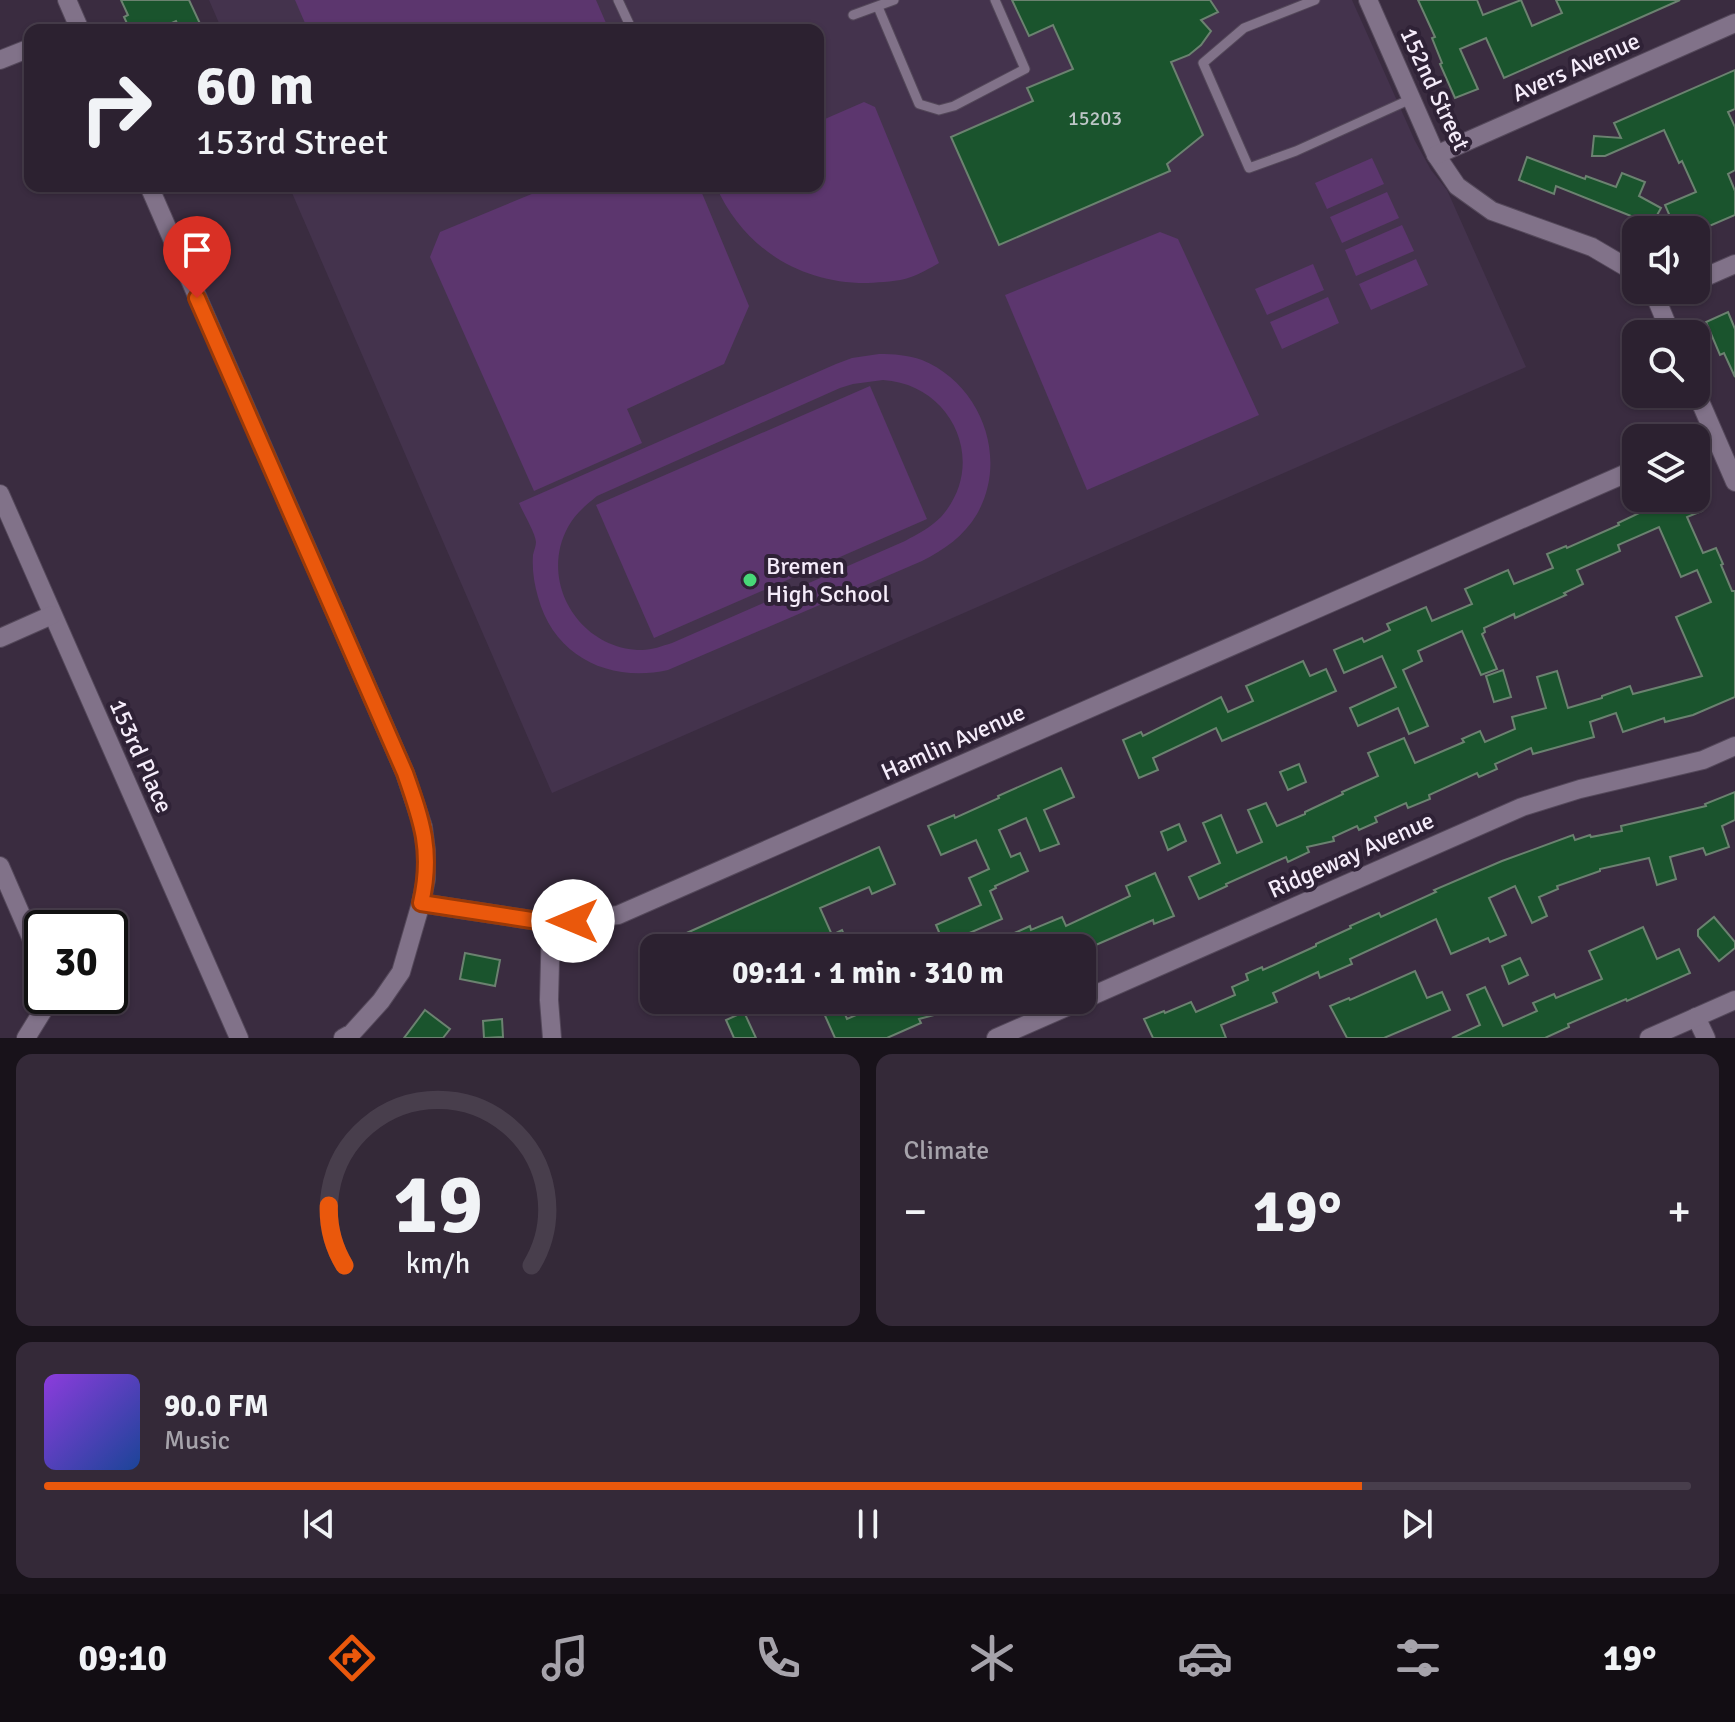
<!DOCTYPE html>
<meta charset="utf-8">
<style>
body{margin:0;font-family:Signika,sans-serif;background:#342938;color:#f1f3f6;height:100vh;display:flex;flex-direction:column;font-size:30px;white-space:nowrap}
*{box-sizing:border-box;margin:0}
p{font-size:26px;color:#a6a3ab}
.icon{flex:none;width:44px;height:44px;fill:none;stroke:currentColor;stroke-width:2;stroke-linecap:round;stroke-linejoin:round}
.map{position:relative;height:1038px;overflow:hidden}
.side{display:flex;flex-direction:column;gap:16px;padding:16px;background:#18121a;flex:1}
.side>*{flex:none}
.hud{position:absolute;left:24px;top:24px;width:800px;height:168px;border-radius:16px;box-shadow:0 2px 6px #0004,0 0 0 2px #483e4c;background:#2c2130;color:#f1f3f6;overflow:hidden}
.controls{position:absolute;left:1622px;top:216px;display:grid;gap:16px}
.controls a{display:grid;place-items:center;width:88px;height:88px;border-radius:16px;background:#2c2130;box-shadow:0 2px 6px #0004,0 0 0 2px #483e4c;font-size:40px}
.speed{position:absolute;left:24px;top:910px;display:flex;gap:16px;font-size:40px;font-weight:700;text-align:center}
.speed>*{display:grid;place-content:center;width:104px;height:104px;border-radius:50%;background:#2c2130;box-shadow:0 2px 6px #0004,0 0 0 2px #483e4c;line-height:1}
.speed .limit{border:4px solid #111;border-radius:12px;background:#fff;color:#111}
.pin{position:absolute;display:grid;place-items:center;width:68px;height:68px;color:#fff;margin:-82px -34px;border-radius:50% 50% 50% 0;rotate:-45deg;box-shadow:0 0 8px #0007}
.pin .icon{rotate:45deg}
.me{position:absolute;width:88px;margin:-44px;rotate:270deg;stroke-linejoin:round;filter:drop-shadow(0 0 6px #0008)}
.turn{display:flex;align-items:center;gap:28px;height:168px;padding:0 40px;font-size:36px}
.turn .icon{width:104px;height:104px;stroke-width:2.5}
.turn b{display:block;font-size:56px;line-height:68px}
.big{font-size:60px;font-weight:700;line-height:1.1}
.side .card{flex:1;display:flex;flex-direction:column;justify-content:center;gap:12px;min-width:0;padding:0 28px;border-radius:16px;background:#342938}
.side .dial{align-items:center;gap:0}
.dial svg{height:208px;overflow:visible;fill:none;stroke:#483e4c;stroke-width:7;stroke-linecap:round;text-anchor:middle}
.dial text{fill:#f1f3f6;stroke:none}
.song{display:flex;align-items:center;gap:24px}
.cover{width:96px;height:96px;border-radius:12px;background:linear-gradient(135deg,hsl(270 70% 55%),hsl(220 70% 35%))}
.played{height:8px;border-radius:4px;background:linear-gradient(90deg,#ea580c 80%,#483e4c 80%)}
.keys{display:flex;justify-content:space-around;direction:ltr}
.heat{display:flex;justify-content:space-between;align-items:center;font-size:44px;direction:ltr}
.side .tiles{flex:1;display:grid;gap:16px;grid-template-columns:1fr 1fr}
.card:last-child{grid-column:span 2}
.trip{position:absolute;left:640px;top:934px;width:456px;height:80px;border-radius:16px;background:#2c2130;box-shadow:0 2px 6px #0004,0 0 0 2px #483e4c;font-weight:700;line-height:80px;text-align:center}
.tab-bar{display:flex;height:128px;justify-content:space-around;align-items:center;background:#120d13;color:#a6a3ab}
.tab-bar .icon{width:56px;height:56px}
.tab-bar .active{color:#ea580c}
.tab-bar b{font-size:36px;color:#f1f3f6}
.map>svg:first-child{display:block}
.built{fill:#44334d}
.green{fill:#5c366e;fill-rule:evenodd}
.building{fill:#1a542d;stroke:#6b8270;stroke-width:2}
.lines{fill:none;stroke-linecap:round;stroke-linejoin:round}
.service-casing{stroke:#54485a;stroke-width:11}
.minor-casing{stroke:#54485a;stroke-width:20}
.service{stroke:#817289;stroke-width:9}
.minor{stroke:#817289;stroke-width:18}
.route-casing{stroke:#983908;stroke-width:20}
.route{stroke:#ea580c;stroke-width:14}
.poi-dot{fill:#48d778;stroke:#2f2236;stroke-width:3}
.labels{text-anchor:middle;stroke-width:8;stroke-linejoin:round;paint-order:stroke}
.number-label{font-size:20px;fill:#bec6c7}
.street-label{font-size:24px;fill:#f5ecfa;stroke:#2f2236}
.poi-label{font-size:24px;fill:#f5ecfa;stroke:#2f2236;text-anchor:start}
</style>
<div class="map">
<svg width="1735" height="1038" viewBox="0 0 1735 1038">
<rect width="100%" height="100%" fill="#3a2c40"/>
<path class="built" d="M 209,0 L 1352,0 L 1415,141 L 1431,170 L 1447,190 L 1526,367 L 552,793 L 289,186 L 818,186 L 818,30 L 222,30 Z"/>
<g class="green">
<path d="M 295,0 L 596,0 L 609,30 L 308,30 Z"/>
<path d="M 864,102 L 875,107 L 939,263 C 930,268 920,274 911,277 C 897,282 882,282 868,283 C 801,284 743,248 716,186 L 818,186 L 818,122 Z"/>
<path d="M 1372,158 L 1384,184 L 1327,209 L 1315,183 Z"/>
<path d="M 551,186 L 699,186 L 749,306 L 724,364 L 627,409 L 642,443 L 534,491 L 430,257 L 440,232 Z"/>
<path d="M 1387,192 L 1399,218 L 1342,243 L 1330,217 Z"/>
<path d="M 1402,225 L 1414,251 L 1356,276 L 1345,250 Z"/>
<path d="M 1160,232 L 1178,239 L 1259,415 L 1087,490 L 1005,295 Z"/>
<path d="M 1416,259 L 1428,285 L 1371,310 L 1359,284 Z"/>
<path d="M 1313,264 L 1324,290 L 1267,315 L 1255,289 Z"/>
<path d="M 1328,297 L 1339,323 L 1282,349 L 1270,322 Z"/>
<path d="M 879,354 C 894,354 908,355 922,360 C 981,384 1009,458 977,514 C 964,536 944,550 922,561 L 668,670 C 610,683 554,657 538,597 C 534,583 532,569 533,555 C 534,550 536,546 536,542 C 535,532 523,513 519,503 L 836,364 L 852,358 ZM 883,380 C 952,384 989,463 941,517 C 931,527 918,534 905,541 L 672,643 C 662,646 652,650 642,650 C 580,650 538,582 568,527 C 575,514 586,505 597,496 L 840,388 L 853,384 Z"/>
<path d="M 870,386 L 927,519 L 654,638 L 596,505 Z"/>
</g>
<g class="building">
<path d="M 121,0 L 189,0 L 203,30 L 180,30 L 176,21 L 156,30 L 130,30 L 124,17 L 128,15 Z"/>
<path d="M 1012,0 L 1210,0 L 1218,12 L 1201,20 L 1211,31 L 1201,45 L 1189,55 L 1171,62 L 1203,135 L 1167,164 L 1170,171 L 999,245 L 951,137 L 1033,101 L 1027,88 L 1073,69 L 1053,25 L 1029,36 Z"/>
<path d="M 1418,0 L 1477,0 L 1483,15 L 1521,0 L 1532,26 L 1562,13 L 1556,0 L 1680,0 L 1504,78 L 1486,38 L 1460,49 L 1478,89 L 1455,98 L 1440,64 L 1442,63 L 1432,38 L 1435,37 Z"/>
<path d="M 1735,70 L 1735,109 L 1728,112 L 1735,127 L 1735,170 L 1728,174 L 1735,191 L 1735,215 L 1700,230 L 1676,230 L 1665,205 L 1696,192 L 1682,161 L 1679,163 L 1664,130 L 1605,156 L 1592,156 L 1594,136 L 1621,138 L 1614,123 Z"/>
<path d="M 1527,157 L 1585,179 L 1586,176 L 1616,187 L 1622,173 L 1645,182 L 1639,196 L 1661,208 L 1651,226 L 1641,220 L 1556,186 L 1554,194 L 1519,180 Z"/>
<path d="M 1728,312 L 1735,329 L 1735,377 L 1724,353 L 1720,355 L 1706,322 Z"/>
<path d="M 1671,498 L 1696,498 L 1702,511 L 1687,517 L 1703,553 L 1716,548 L 1723,564 L 1721,565 L 1732,591 L 1735,591 L 1735,697 L 1693,715 L 1665,722 L 1664,718 L 1623,732 L 1616,713 L 1590,722 L 1594,737 L 1533,754 L 1531,748 L 1495,764 L 1497,769 L 1479,777 L 1477,773 L 1429,795 L 1430,799 L 1408,808 L 1406,803 L 1375,817 L 1377,822 L 1359,830 L 1357,826 L 1333,837 L 1334,841 L 1307,847 L 1309,852 L 1288,862 L 1286,857 L 1226,884 L 1227,886 L 1199,899 L 1189,877 L 1220,863 L 1203,823 L 1221,815 L 1237,853 L 1262,842 L 1248,810 L 1266,803 L 1277,826 L 1305,814 L 1305,812 L 1343,794 L 1342,792 L 1378,776 L 1368,753 L 1404,738 L 1415,763 L 1464,742 L 1462,739 L 1480,731 L 1485,742 L 1515,729 L 1512,717 L 1546,708 L 1537,677 L 1557,671 L 1568,708 L 1602,698 L 1602,696 L 1630,686 L 1633,694 L 1702,676 L 1676,617 L 1711,602 L 1697,570 L 1681,577 L 1659,527 L 1618,545 L 1620,551 L 1577,570 L 1583,584 L 1564,593 L 1566,595 L 1515,618 L 1514,614 L 1484,628 L 1485,632 L 1482,634 L 1497,669 L 1481,675 L 1462,631 L 1418,651 L 1422,661 L 1403,670 L 1428,726 L 1409,734 L 1398,708 L 1358,726 L 1350,708 L 1396,687 L 1382,656 L 1344,673 L 1334,650 L 1362,638 L 1364,642 L 1390,630 L 1387,624 L 1426,607 L 1432,621 L 1472,604 L 1465,589 L 1508,570 L 1514,584 L 1553,568 L 1547,554 L 1566,546 L 1567,548 L 1619,525 L 1618,523 Z"/>
<path d="M 1303,661 L 1310,676 L 1326,669 L 1336,691 L 1222,741 L 1216,728 L 1153,758 L 1158,770 L 1139,778 L 1123,740 L 1141,732 L 1143,736 L 1221,697 L 1228,712 L 1253,701 L 1246,686 Z"/>
<path d="M 1503,670 L 1511,697 L 1494,702 L 1486,676 Z"/>
<path d="M 1299,764 L 1306,782 L 1288,790 L 1280,772 Z"/>
<path d="M 1061,768 L 1074,797 L 1044,810 L 1059,844 L 1040,851 L 1026,818 L 999,830 L 1011,857 L 1020,853 L 1028,871 L 995,886 L 996,888 L 990,891 L 1002,919 L 944,944 L 936,925 L 981,905 L 969,878 L 989,869 L 976,840 L 941,855 L 928,826 L 954,815 L 955,818 L 999,798 L 998,796 Z"/>
<path d="M 1735,792 L 1735,820 L 1722,826 L 1729,847 L 1706,855 L 1703,848 L 1670,857 L 1676,879 L 1657,885 L 1649,858 L 1600,869 L 1600,871 L 1557,886 L 1558,889 L 1539,897 L 1547,916 L 1532,923 L 1515,886 L 1489,898 L 1506,935 L 1490,942 L 1488,938 L 1451,954 L 1436,919 L 1350,959 L 1352,964 L 1320,978 L 1318,972 L 1273,993 L 1277,1002 L 1221,1025 L 1226,1038 L 1153,1038 L 1144,1019 L 1164,1011 L 1165,1013 L 1191,1002 L 1196,1012 L 1235,995 L 1232,987 L 1248,980 L 1246,974 L 1262,967 L 1263,970 L 1316,946 L 1316,944 L 1351,928 L 1350,926 L 1379,913 L 1381,917 L 1436,892 L 1434,890 L 1502,861 L 1573,835 L 1575,840 L 1590,835 L 1591,837 L 1622,831 L 1621,826 L 1706,806 L 1705,804 Z"/>
<path d="M 1179,824 L 1186,841 L 1168,850 L 1161,832 Z"/>
<path d="M 879,847 L 895,884 L 872,894 L 869,887 L 820,908 L 832,935 L 842,930 L 850,948 L 768,948 L 762,934 L 730,948 L 653,948 Z"/>
<path d="M 1155,873 L 1174,916 L 1154,924 L 1153,920 L 1089,948 L 981,948 L 1030,926 L 1031,930 L 1062,917 L 1066,926 L 1130,896 L 1126,886 Z"/>
<path d="M 1714,917 L 1735,942 L 1735,948 L 1719,961 L 1698,936 L 1698,930 Z"/>
<path d="M 1643,927 L 1657,959 L 1679,949 L 1690,973 L 1627,1001 L 1626,999 L 1568,1024 L 1569,1027 L 1545,1038 L 1452,1038 L 1480,1025 L 1467,995 L 1485,987 L 1503,1026 L 1537,1011 L 1533,1003 L 1554,994 L 1556,998 L 1602,979 L 1589,951 Z"/>
<path d="M 465,953 L 500,960 L 495,986 L 460,979 Z"/>
<path d="M 1520,958 L 1528,975 L 1509,984 L 1502,966 Z"/>
<path d="M 1415,971 L 1427,998 L 1442,992 L 1450,1010 L 1384,1038 L 1347,1038 L 1330,1006 L 1349,998 L 1350,1000 Z"/>
<path d="M 818,1000 L 839,1000 L 847,1019 L 863,1012 L 864,1014 L 896,1000 L 971,1000 L 972,1005 L 919,1019 L 921,1023 L 887,1038 L 835,1038 Z"/>
<path d="M 425,1010 L 450,1029 L 443,1038 L 404,1038 Z"/>
<path d="M 744,1012 L 756,1038 L 734,1038 L 726,1020 Z"/>
<path d="M 502,1019 L 503,1037 L 484,1038 L 483,1021 Z"/>
</g>
<g class="lines">
<g class="service-casing">
<g id="service">
<path d="M 618,0 L 632,30"/>
<path d="M 1315,0 L 1244,28 L 1203,63 L 1249,168 L 1296,151 L 1411,99"/>
<path d="M 878,7 L 919,104 L 939,110 L 954,106 L 1025,69 L 995,0"/>
<path d="M 853,15 L 894,0"/>
</g>
</g>
<g class="minor-casing">
<g id="minor">
<path d="M 67,0 L 80,30"/>
<path d="M 1368,0 L 1436,155 L 1457,186 L 1492,211 L 1592,247 L 1626,267 L 1636,277"/>
<path d="M 0,60 L 30,48"/>
<path d="M 1436,155 L 1735,23"/>
<path d="M 149,186 L 405,773 L 423,827 L 426,851 L 426,879 L 421,903 L 401,972 L 381,1001 L 352,1033 L 343,1038"/>
<path d="M 1696,281 L 1735,264"/>
<path d="M 1648,290 L 1656,298 L 1671,334"/>
<path d="M 1696,392 L 1735,482"/>
<path d="M 0,494 L 239,1038"/>
<path d="M 0,638 L 52,615"/>
<path d="M 0,866 L 42,963"/>
<path d="M 421,903 L 551,923 L 618,915 L 1636,469"/>
<path d="M 551,923 L 549,1000 L 552,1038"/>
<path d="M 1696,1017 L 1706,1038"/>
<path d="M 26,1038 L 47,1004 L 46,996"/>
<path d="M 996,1038 L 1522,807 L 1580,789 L 1703,760 L 1735,746"/>
<path d="M 1649,1038 L 1735,1000"/>
</g>
</g>
<use href="#service" class="service"/>
<use href="#minor" class="minor"/>
</g>
<g class="lines">
<g class="route-casing">
<path id="route" d="M 197,298 L 405,773 C 422,821 433,852 421,903 L 551,923 L 573,921"/>
</g>
<use href="#route" class="route"/>
</g>
<circle class="poi-dot" cx="750" cy="580" r="8"/>
<g class="labels">
<g class="number-label">
<text x="1095" y="125">15203</text>
</g>
<g class="street-label">
<text transform="translate(1576 67) rotate(-24)" y="8">Avers Avenue</text>
<text transform="translate(1435 89) rotate(65)" y="8">152nd Street</text>
<text transform="translate(953 742) rotate(-24)" y="8">Hamlin Avenue</text>
<text transform="translate(141 756) rotate(66)" y="8">153rd Place</text>
<text transform="translate(1351 855) rotate(-24)" y="8">Ridgeway Avenue</text>
</g>
<g class="poi-label">
<text x="766" y="574">Bremen<tspan x="766" dy="28">High School</tspan></text>
</g>
</g>
</svg>
<div class="controls">
<a><svg class="icon" aria-label="sound" viewBox="0 0 24 24"><path d="M4 9h4l5-4v14l-5-4H4zM17 9q2 3 0 6"/></svg></a>
<a><svg class="icon" aria-label="search" viewBox="0 0 24 24"><circle cx="10" cy="10" r="6"/><path d="M15 15l6 6"/></svg></a>
<a><svg class="icon" aria-label="layers" viewBox="0 0 24 24"><path d="M12 4l9 5-9 5-9-5zM3 14l9 5 9-5"/></svg></a>
</div>
<div class="speed"><div class="limit">30</div></div>
<div class="pin" style="left:197px;top:298px;background:#d93025"><svg class="icon" aria-label="arrive" viewBox="0 0 24 24"><path d="M6 21V4h12l-3 4 3 4H6"/></svg></div>
<svg class="me" style="left:573px;top:921px" viewBox="-20 -20 40 40"><circle r="19" fill="#fff"/><path d="M0-13L10 11 0 6-10 11z" fill="#ea580c"/></svg>
<div class="trip">09:11 · 1 min · 310 m</div>
<div class="hud">
<div class="turn"><svg class="icon" aria-label="right" viewBox="0 0 24 24"><path d="M7 20v-9h11M14 6l5 5-5 5"/></svg><div><b>60 m</b>153rd Street</div></div>
</div>
</div>
<section class="side">
<div class="tiles">
<div class="card dial"><svg viewBox="0 0 100 80">
<path d="M14 69A42 42 0 1 1 86 69"/>
<path d="M14 69A42 42 0 0 1 8 46" stroke="#ea580c"/>
<text x="50" y="56" font-size="32" font-weight="700">19</text>
<text x="50" y="72" font-size="11">km/h</text>
</svg></div>
<div class="card"><p>Climate</p>
<div class="heat"><a>−</a><b class="big">19°</b><a>+</a></div>
</div>
<div class="card">
<div class="song"><i class="cover"></i><div><b>90.0 FM</b><p>Music</p></div></div>
<div class="played"></div>
<div class="keys"><svg class="icon" aria-label="previous" viewBox="0 0 24 24"><path d="M18 5L8 12l10 7zM5 5v14"/></svg><svg class="icon" aria-label="pause" viewBox="0 0 24 24"><path d="M8 5v14M16 5v14"/></svg><svg class="icon" aria-label="next" viewBox="0 0 24 24"><path d="M6 5l10 7-10 7zM19 5v14"/></svg></div>
</div>
</div>
</section>
<nav class="tab-bar">
<b>09:10</b>
<svg class="icon active" aria-label="directions" viewBox="0 0 24 24"><path d="M12 3l9 9-9 9-9-9zM9 14v-3h6M13 9l2 2-2 2"/></svg>
<svg class="icon" aria-label="music" viewBox="0 0 24 24"><path d="M9 18V5l10-2v13"/><circle cx="6" cy="18" r="3"/><circle cx="16" cy="16" r="3"/></svg>
<svg class="icon" aria-label="phone" viewBox="0 0 24 24"><path d="M5 4h4l2 5-3 2q2 4 5 5l2-3 5 2v4C11 20 4 13 5 4z"/></svg>
<svg class="icon" aria-label="climate" viewBox="0 0 24 24"><path d="M12 3v18M4 7l16 10M4 17L20 7"/></svg>
<svg class="icon" aria-label="car" viewBox="0 0 24 24"><path d="M5 17H2v-5l4-1 3-4h7l3 4 3 1v5h-3M9 17h6M6 11h13"/><circle cx="7" cy="17" r="2"/><circle cx="17" cy="17" r="2"/></svg>
<svg class="icon" aria-label="filters" viewBox="0 0 24 24"><path d="M4 7h16M4 17h16"/><circle cx="9" cy="7" r="2"/><circle cx="15" cy="17" r="2"/></svg>
<b>19°</b>
</nav>
